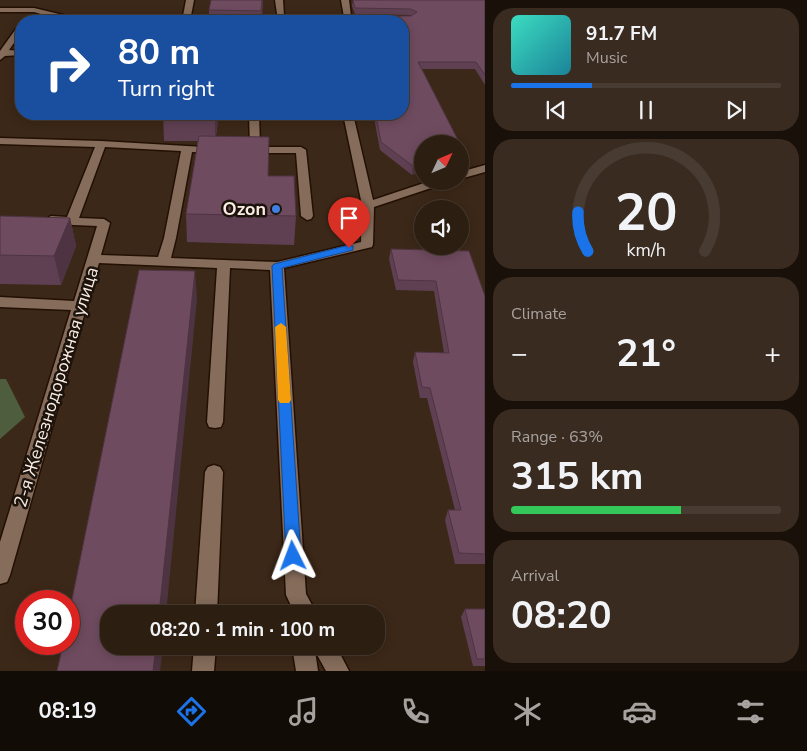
<!DOCTYPE html>
<meta charset="utf-8">
<style>
body{margin:0;font-family:"Nunito Sans",sans-serif;background:#392b20;color:#f1f3f6;height:100vh;display:flex;flex-direction:column;font-size:19px;white-space:nowrap}
*{box-sizing:border-box;margin:0}
p{font-size:16px;color:#a7a29f}
.icon{flex:none;width:28px;height:28px;fill:none;stroke:currentColor;stroke-width:2;stroke-linecap:round;stroke-linejoin:round}
.map{position:relative;flex:1;overflow:hidden}
.sheet{display:flex;flex-direction:column;gap:8px;padding:8px;background:#19100a;width:322px}
.sheet>*{flex:none}
.guide{position:absolute;left:15px;top:15px;width:394px;height:105px;border-radius:20px;box-shadow:0 2px 12px #0003,0 0 0 1px #483c32;background:#1a4fa0;color:#fff;overflow:hidden}
.needle{width:32px;rotate:46deg}
.fabs{position:absolute;left:414px;top:135px;display:grid;gap:10px}
.fabs a{display:grid;place-items:center;width:55px;height:55px;border-radius:50%;background:#2d1e12;box-shadow:0 2px 12px #0003,0 0 0 1px #483c32;font-size:25px}
.speed{position:absolute;left:15px;top:590px;display:flex;gap:10px;font-size:25px;font-weight:700;text-align:center}
.speed>*{display:grid;place-content:center;width:65px;height:65px;border-radius:50%;background:#2d1e12;box-shadow:0 2px 12px #0003,0 0 0 1px #483c32;line-height:1}
.speed .limit{border:8px solid #d22;background:#fff;color:#111}
.pin{position:absolute;display:grid;place-items:center;width:42px;height:42px;color:#fff;margin:-51px -21px;border-radius:50% 50% 50% 0;rotate:-45deg;box-shadow:0 0 5px #0007}
.pin .icon{rotate:45deg}
.me{position:absolute;width:55px;margin:-28px;rotate:357deg;stroke-linejoin:round;filter:drop-shadow(0 0 4px #0008)}
.turn{display:flex;align-items:center;gap:18px;height:105px;padding:0 20px;font-size:22px}
.turn .icon{width:65px;height:65px;stroke-width:2.5}
.turn b{display:block;font-size:35px;line-height:42px}
.big{font-size:38px;font-weight:700;line-height:1.1}
.sheet .widget{flex:1;display:flex;flex-direction:column;justify-content:center;gap:8px;min-width:0;padding:0 18px;border-radius:20px;background:#392b20}
.sheet .dial{align-items:center;gap:0}
.dial svg{height:130px;overflow:visible;fill:none;stroke:#483c32;stroke-width:7;stroke-linecap:round;text-anchor:middle}
.dial text{fill:#f1f3f6;stroke:none}
.song{display:flex;align-items:center;gap:15px}
.cover{width:60px;height:60px;border-radius:8px;background:linear-gradient(135deg,hsl(170 70% 55%),hsl(190 70% 35%))}
.played{height:5px;border-radius:2px;background:linear-gradient(90deg,#1a73e8 30%,#483c32 30%)}
.keys{display:flex;justify-content:space-around;direction:ltr}
.heat{display:flex;justify-content:space-between;align-items:center;font-size:28px;direction:ltr}
.charge{height:8px;border-radius:4px;background:linear-gradient(90deg,#34c759 63%,#483c32 0)}
.trip{position:absolute;left:100px;top:605px;width:285px;height:50px;border-radius:20px;background:#2d1e12;box-shadow:0 2px 12px #0003,0 0 0 1px #483c32;font-weight:700;line-height:50px;text-align:center}
.tab-bar{display:flex;height:80px;justify-content:space-around;align-items:center;background:#120c07;color:#a7a29f}
.tab-bar .icon{width:35px;height:35px}
.tab-bar .current{color:#1a73e8}
.tab-bar b{font-size:22px;color:#f1f3f6}
main{display:flex;flex:1;min-height:0}
.map>svg:first-child{display:block}
.green{fill:#4e5d3e}
.lines{fill:none;stroke-linecap:round;stroke-linejoin:round}
.minor-casing{stroke:#231003;stroke-width:3}
.minor{fill:#856c5b;fill-rule:evenodd}
.wall{fill:#5f4052}
.shaded-wall{fill:#4e3442}
.building{fill:#6f4b5f;stroke:#4e3442}
.route{fill:#1a73e8;stroke:#114b97}
.slow{fill:#f59e0b}
.shop-dot{fill:#3f7fe0;stroke:#1c130c;stroke-width:2}
.labels{text-anchor:middle;stroke-width:5;stroke-linejoin:round;paint-order:stroke}
.poi-label{font-size:18px;font-weight:bold;fill:#faece2;stroke:#1c130c;text-anchor:end}
.street-label{font-size:18px;fill:#faece2;stroke:#1c130c}
</style>
<main>
<div class="map">
<svg width="485" height="671" viewBox="0 0 485 671">
<rect width="100%" height="100%" fill="#3c2818"/>
<path class="green" d="M 0,379 L 6,379 L 25,417 L 0,439 Z"/>
<g class="lines">
<g class="minor-casing">
<g id="minor">
<path d="M 186,0 L 194,0 L 190,21 L 182,21 Z"/>
<path d="M 275,0 L 283,0 L 284,16 L 277,14 Z"/>
<path d="M 341,0 L 349,0 L 351,16 L 378,16 L 382,18 L 378,20 L 334,21 L 344,17 Z"/>
<path d="M 0,8 L 34,8 L 88,21 L 65,21 L 34,12 L 0,12 Z"/>
<path d="M 18,26 L 21,26 L 21,33 L 9,50 L 21,51 L 21,55 L 5,56 L 0,60 L 0,51 Z"/>
<path d="M 249,114 L 259,114 L 260,147 L 301,147 L 306,150 L 313,216 L 311,219 L 307,220 L 301,216 L 296,153 L 250,153 L 245,150 L 250,147 Z"/>
<path d="M 343,114 L 353,114 L 373,200 L 430,181 L 448,181 L 446,183 L 374,207 L 373,244 L 372,247 L 284,268 L 306,594 L 317,614 L 295,614 L 286,595 L 270,270 L 230,268 L 223,422 L 221,427 L 215,428 L 209,427 L 207,422 L 217,268 L 99,263 L 10,575 L 7,582 L 0,584 L 0,542 L 71,310 L 0,307 L 0,297 L 74,301 L 97,226 L 51,224 L 45,220 L 51,216 L 67,217 L 95,147 L 0,144 L 0,138 L 101,141 L 221,148 L 222,150 L 217,153 L 192,152 L 176,238 L 171,258 L 277,262 L 361,242 L 362,205 ZM 105,147 L 181,151 L 164,238 L 158,257 L 101,255 L 110,223 L 104,219 L 79,218 Z"/>
<path d="M 485,165 L 485,172 L 460,179 L 460,172 Z"/>
<path d="M 214,465 L 220,467 L 223,472 L 217,614 L 195,614 L 205,472 L 208,467 Z"/>
<path d="M 194,646 L 216,646 L 214,671 L 192,671 Z"/>
<path d="M 292,646 L 336,646 L 349,671 L 326,671 L 315,651 L 318,671 L 296,671 Z"/>
</g>
</g>
<use href="#minor" class="minor"/>
</g>
<g class="wall">
<path d="M 263,0 L 262,21 L 209,21 L 209,10 Z"/>
<path d="M 353,0 L 485,0 L 485,85 L 475,69 L 422,69 L 460,144 L 412,175 L 380,150 L 375,123 L 376,115 L 381,116 L 380,114 L 402,114 L 402,21 L 358,21 L 358,16 L 411,16 L 410,15 L 355,14 L 352,6 Z"/>
<path d="M 163,114 L 219,114 L 216,136 L 268,176 L 296,216 L 294,245 L 187,242 L 186,214 L 198,141 L 164,141 Z"/>
<path d="M 0,216 L 70,218 L 76,246 L 61,285 L 0,284 Z"/>
<path d="M 391,249 L 485,296 L 485,564 L 455,564 L 445,520 L 448,510 L 455,510 L 427,398 L 420,398 L 413,362 L 415,352 L 444,353 L 434,291 L 396,290 L 389,259 Z"/>
<path d="M 465,609 L 485,609 L 485,666 L 473,666 L 461,617 Z"/>
</g>
<g class="shaded-wall">
<path d="M 262,0 L 263,0 L 261,21 Z"/>
<path d="M 215,114 L 219,114 L 215,141 Z"/>
<path d="M 468,160 L 466,168 L 460,170 L 460,163 Z"/>
<path d="M 422,164 L 422,172 L 412,175 L 413,166 Z"/>
<path d="M 70,218 L 76,246 L 61,285 L 54,256 Z"/>
<path d="M 195,271 L 197,299 L 166,614 L 159,614 Z"/>
<path d="M 156,646 L 163,646 L 160,671 L 153,671 Z"/>
</g>
<g class="building">
<path d="M 211,0 L 262,0 L 261,11 L 209,10 Z"/>
<path d="M 353,0 L 485,0 L 485,75 L 476,62 L 418,62 L 460,144 L 422,144 L 422,164 L 413,166 L 381,142 L 376,115 L 385,116 L 384,114 L 402,114 L 402,21 L 360,21 L 358,16 L 411,16 L 417,12 L 411,9 L 355,8 Z"/>
<path d="M 163,114 L 215,114 L 215,117 L 162,116 Z"/>
<path d="M 199,136 L 269,137 L 268,176 L 294,176 L 296,216 L 186,214 Z"/>
<path d="M 460,144 L 468,160 L 460,163 L 460,167 Z"/>
<path d="M 0,216 L 70,218 L 54,256 L 0,255 Z"/>
<path d="M 391,249 L 469,251 L 485,296 L 485,554 L 459,553 L 448,510 L 461,510 L 430,388 L 422,387 L 415,352 L 449,353 L 436,281 L 398,280 Z"/>
<path d="M 139,270 L 195,271 L 159,614 L 109,614 L 109,646 L 156,646 L 153,671 L 57,671 L 63,644 L 69,644 L 69,614 Z"/>
<path d="M 465,609 L 485,609 L 485,659 L 477,659 Z"/>
</g>
<path class="route" d="M 349,245 L 353,246 L 353,250 L 282,268 L 301,556 L 299,561 L 293,563 L 288,561 L 286,556 L 272,266 L 274,264 Z"/>
<path class="slow" d="M 281,323 L 286,327 L 291,400 L 289,403 L 280,403 L 278,400 L 275,327 Z"/>
<circle class="shop-dot" cx="276" cy="209" r="5"/>
<g class="labels">
<g class="poi-label">
<text x="266" y="215">Ozon</text>
</g>
<g class="street-label">
<text transform="translate(56 387) rotate(-73)" y="6">2-я Железнодорожная улица</text>
</g>
</g>
</svg>
<div class="fabs">
<a><svg class="needle" viewBox="-14 -14 28 28"><path d="M0-13l5 13h-10z" fill="#e53935"/><path d="M0 13l5-13h-10z" fill="#a7a29f"/></svg></a>
<a><svg class="icon" aria-label="sound" viewBox="0 0 24 24"><path d="M4 9h4l5-4v14l-5-4H4zM17 9q2 3 0 6"/></svg></a>
</div>
<div class="speed"><div class="limit">30</div></div>
<div class="pin" style="left:349px;top:248px;background:#d93025"><svg class="icon" aria-label="arrive" viewBox="0 0 24 24"><path d="M6 21V4h12l-3 4 3 4H6"/></svg></div>
<svg class="me" style="left:293px;top:556px" viewBox="-20 -20 40 40"><path d="M0-17L14 15 0 8-14 15z" fill="#1a73e8" stroke="#fff" stroke-width="4"/></svg>
<div class="trip">08:20 · 1 min · 100 m</div>
<div class="guide">
<div class="turn"><svg class="icon" aria-label="right" viewBox="0 0 24 24"><path d="M7 20v-9h11M14 6l5 5-5 5"/></svg><div><b>80 m</b>Turn right</div></div>
</div>
</div>
<section class="sheet">
<div class="widget">
<div class="song"><i class="cover"></i><div><b>91.7 FM</b><p>Music</p></div></div>
<div class="played"></div>
<div class="keys"><svg class="icon" aria-label="previous" viewBox="0 0 24 24"><path d="M18 5L8 12l10 7zM5 5v14"/></svg><svg class="icon" aria-label="pause" viewBox="0 0 24 24"><path d="M8 5v14M16 5v14"/></svg><svg class="icon" aria-label="next" viewBox="0 0 24 24"><path d="M6 5l10 7-10 7zM19 5v14"/></svg></div>
</div>
<div class="widget dial"><svg viewBox="0 0 100 80">
<path d="M14 69A42 42 0 1 1 86 69"/>
<path d="M14 69A42 42 0 0 1 8 45" stroke="#1a73e8"/>
<text x="50" y="56" font-size="32" font-weight="700">20</text>
<text x="50" y="72" font-size="11">km/h</text>
</svg></div>
<div class="widget"><p>Climate</p>
<div class="heat"><a>−</a><b class="big">21°</b><a>+</a></div>
</div>
<div class="widget"><p>Range · 63%</p><b class="big">315 km</b><div class="charge"></div></div>
<div class="widget"><p>Arrival</p><b class="big">08:20</b></div>
</section>
</main>
<nav class="tab-bar">
<b>08:19</b>
<svg class="icon current" aria-label="directions" viewBox="0 0 24 24"><path d="M12 3l9 9-9 9-9-9zM9 14v-3h6M13 9l2 2-2 2"/></svg>
<svg class="icon" aria-label="music" viewBox="0 0 24 24"><path d="M9 18V5l10-2v13"/><circle cx="6" cy="18" r="3"/><circle cx="16" cy="16" r="3"/></svg>
<svg class="icon" aria-label="phone" viewBox="0 0 24 24"><path d="M5 4h4l2 5-3 2q2 4 5 5l2-3 5 2v4C11 20 4 13 5 4z"/></svg>
<svg class="icon" aria-label="climate" viewBox="0 0 24 24"><path d="M12 3v18M4 7l16 10M4 17L20 7"/></svg>
<svg class="icon" aria-label="car" viewBox="0 0 24 24"><path d="M5 17H2v-5l4-1 3-4h7l3 4 3 1v5h-3M9 17h6M6 11h13"/><circle cx="7" cy="17" r="2"/><circle cx="17" cy="17" r="2"/></svg>
<svg class="icon" aria-label="filters" viewBox="0 0 24 24"><path d="M4 7h16M4 17h16"/><circle cx="9" cy="7" r="2"/><circle cx="15" cy="17" r="2"/></svg>
</nav>
